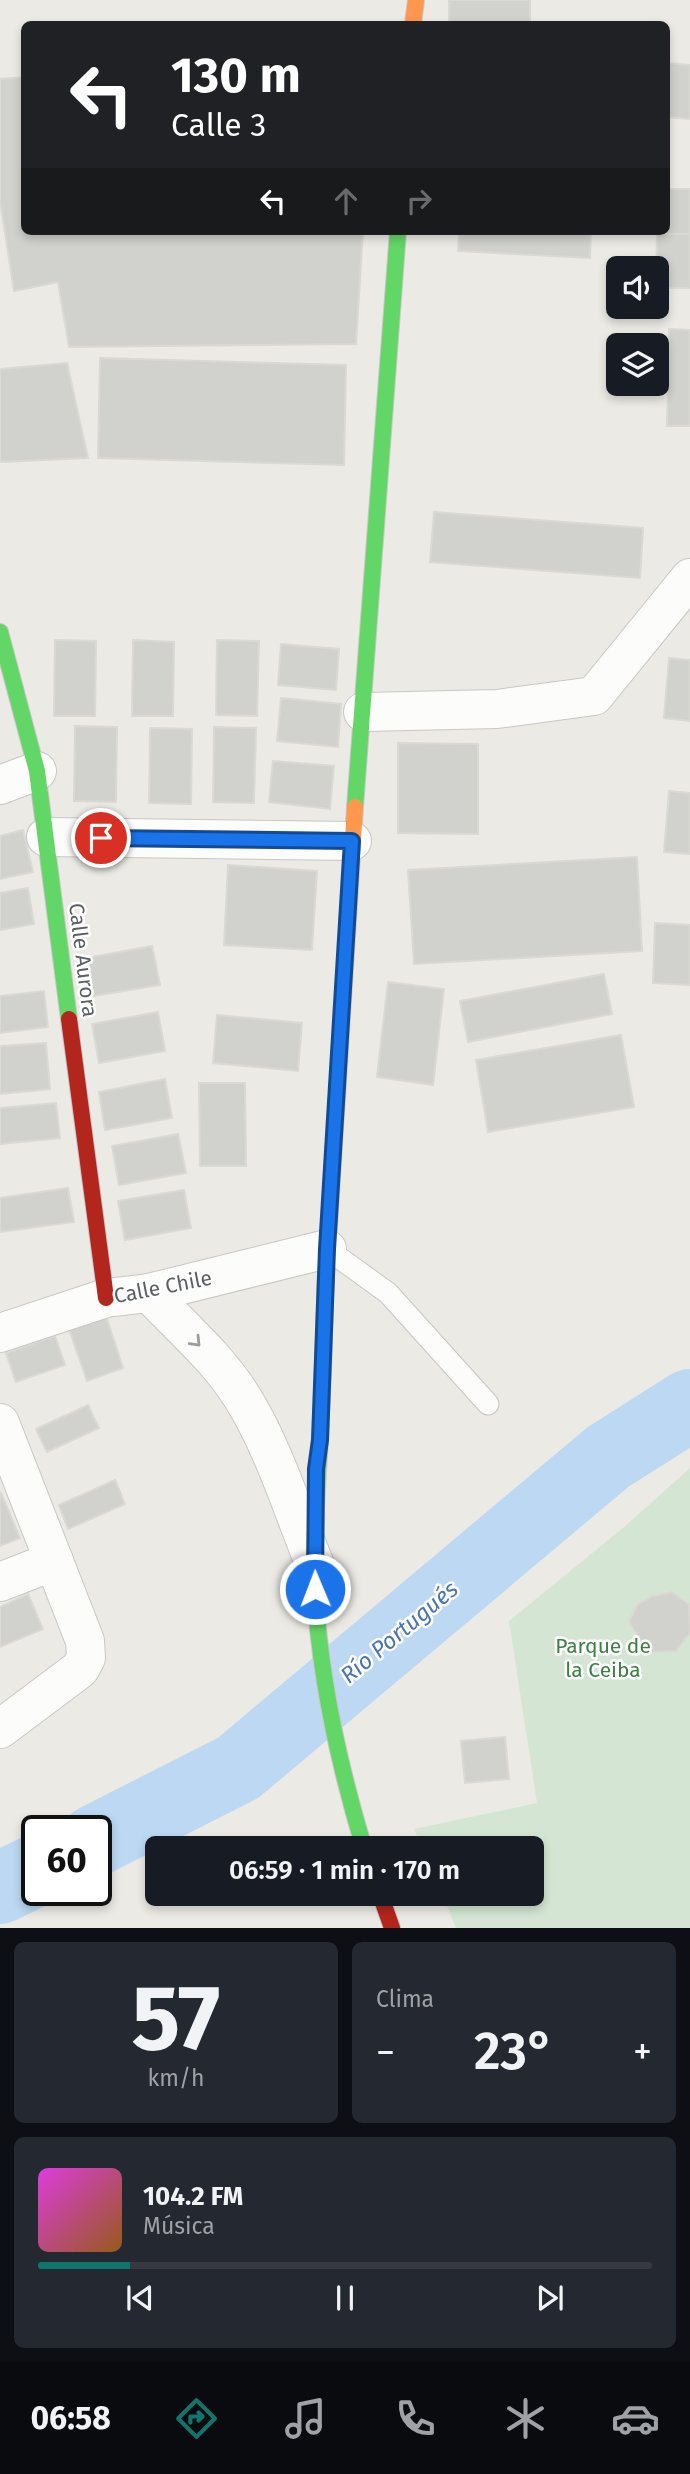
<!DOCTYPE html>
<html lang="es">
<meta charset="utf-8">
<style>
body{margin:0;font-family:"Fira Sans",sans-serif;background:#242831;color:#f1f3f6;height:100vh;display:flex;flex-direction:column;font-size:26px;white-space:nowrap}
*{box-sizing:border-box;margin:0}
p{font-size:23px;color:#9ea1a6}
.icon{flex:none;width:38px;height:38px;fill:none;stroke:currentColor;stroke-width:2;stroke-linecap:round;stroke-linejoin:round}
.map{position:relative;height:1928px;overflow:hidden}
.panel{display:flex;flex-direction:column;gap:14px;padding:14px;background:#0d0f14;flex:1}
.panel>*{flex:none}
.hud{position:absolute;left:21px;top:21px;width:649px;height:214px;border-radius:10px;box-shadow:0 4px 10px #0003;background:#202124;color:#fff;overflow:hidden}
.controls{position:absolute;left:606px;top:256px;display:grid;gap:14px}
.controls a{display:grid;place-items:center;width:63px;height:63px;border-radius:10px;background:#171b24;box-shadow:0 4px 10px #0003;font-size:35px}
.speed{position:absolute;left:21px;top:1815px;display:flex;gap:14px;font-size:35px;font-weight:700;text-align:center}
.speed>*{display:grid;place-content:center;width:91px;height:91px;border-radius:50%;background:#171b24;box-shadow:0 4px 10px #0003;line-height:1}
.speed .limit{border:4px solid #111;border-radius:10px;background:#fff;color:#111}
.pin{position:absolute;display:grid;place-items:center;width:60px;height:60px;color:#fff;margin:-30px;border:4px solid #fff;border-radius:50%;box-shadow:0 2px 7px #0007}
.me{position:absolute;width:77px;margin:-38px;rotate:359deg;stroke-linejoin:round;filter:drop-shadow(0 0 5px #0008)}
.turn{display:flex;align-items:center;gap:24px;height:147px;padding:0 35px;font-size:32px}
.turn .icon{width:91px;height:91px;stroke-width:2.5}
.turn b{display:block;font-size:49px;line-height:60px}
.lanes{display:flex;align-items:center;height:66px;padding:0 35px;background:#0003;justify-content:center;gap:35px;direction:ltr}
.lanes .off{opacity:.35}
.big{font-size:52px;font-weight:600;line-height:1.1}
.panel .card{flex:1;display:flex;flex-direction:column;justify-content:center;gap:10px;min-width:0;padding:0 24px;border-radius:10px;background:#242831}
.panel .dial{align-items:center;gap:0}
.dial b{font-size:91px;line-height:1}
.song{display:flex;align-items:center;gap:21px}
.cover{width:84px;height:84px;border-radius:10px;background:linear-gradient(135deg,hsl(300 70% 55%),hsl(30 70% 35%))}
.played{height:7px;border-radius:4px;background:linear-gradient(90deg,#0f766e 15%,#363941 15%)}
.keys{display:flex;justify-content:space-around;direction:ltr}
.heat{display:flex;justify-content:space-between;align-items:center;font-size:38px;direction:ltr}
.panel .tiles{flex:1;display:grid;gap:14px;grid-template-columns:1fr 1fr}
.card:last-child{grid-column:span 2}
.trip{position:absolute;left:145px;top:1836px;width:399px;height:70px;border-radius:10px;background:#171b24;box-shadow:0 4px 10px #0003;font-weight:600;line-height:70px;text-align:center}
.menu{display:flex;height:112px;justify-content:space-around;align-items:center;background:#090b0e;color:#9ea1a6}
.menu .icon{width:49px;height:49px}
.menu .selected{color:#0f766e}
.menu b{font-size:32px;color:#f1f3f6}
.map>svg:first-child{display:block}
.green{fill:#d4e6d3}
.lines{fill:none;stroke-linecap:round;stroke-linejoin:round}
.river{stroke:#bcd8f2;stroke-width:72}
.building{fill:#d1d1ce;stroke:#dad9d4;stroke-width:2}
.lane-casing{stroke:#c7c7c7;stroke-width:23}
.street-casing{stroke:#c7c7c7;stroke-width:40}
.fast-casing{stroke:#c7c7c5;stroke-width:18}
.slow-casing{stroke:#c7c7c5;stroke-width:18}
.jam-casing{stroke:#c7c7c5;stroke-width:18}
.lane{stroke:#fcfcfb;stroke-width:21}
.street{stroke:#fcfcfb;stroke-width:38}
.fast{stroke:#63d668;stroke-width:16}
.slow{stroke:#ff974d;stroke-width:16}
.jam{stroke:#b3261e;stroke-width:16}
.oneway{stroke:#9b9d9f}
.route-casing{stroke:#114b97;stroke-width:18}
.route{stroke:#1a73e8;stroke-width:12}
.labels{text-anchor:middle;stroke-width:5;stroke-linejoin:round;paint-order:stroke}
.street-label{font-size:21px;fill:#5b5e62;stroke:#fff}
.park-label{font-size:21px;fill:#3c8144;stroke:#fff}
.water-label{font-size:23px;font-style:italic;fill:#4a75b0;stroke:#fff}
</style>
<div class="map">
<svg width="690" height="1928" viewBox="0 0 690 1928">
<rect width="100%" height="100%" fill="#ebeae5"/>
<path class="green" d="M 690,1468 L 690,1928 L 456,1928 L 442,1894 L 532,1894 L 532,1848 L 422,1848 L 414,1829 L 537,1803 L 509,1621 L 624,1527 Z"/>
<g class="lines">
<g class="river">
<path d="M 96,1840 L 238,1768 L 608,1457 L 690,1405"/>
<path d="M 0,1888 L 37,1870"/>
</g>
</g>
<g class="building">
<rect x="449" y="0" width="81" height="24"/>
<path d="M 667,63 L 690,65 L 690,119 L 667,117 Z"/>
<path d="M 24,77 L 24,231 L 363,231 L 356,344 L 69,347 L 58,282 L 14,291 L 0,201 L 0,79 Z"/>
<path d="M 667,189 L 690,189 L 690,234 L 657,234 L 657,231 L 667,231 Z"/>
<path d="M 459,231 L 591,231 L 590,258 L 458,251 Z"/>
<path d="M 657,234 L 690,234 L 690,288 L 656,288 Z"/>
<path d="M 669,329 L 690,330 L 690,426 L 667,426 Z"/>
<path d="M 100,358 L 346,365 L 344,465 L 98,458 Z"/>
<path d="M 67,363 L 88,458 L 0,462 L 0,369 Z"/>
<path d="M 434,512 L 643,528 L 640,578 L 430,562 Z"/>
<path d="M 55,640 L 96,641 L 95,716 L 54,716 Z"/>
<path d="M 133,640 L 174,642 L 173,716 L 132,716 Z"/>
<path d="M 217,640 L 259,641 L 257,716 L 216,715 Z"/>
<path d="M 281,644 L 339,649 L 336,690 L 278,685 Z"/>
<path d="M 669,658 L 690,660 L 690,721 L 664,718 Z"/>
<path d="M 281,698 L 341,704 L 338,747 L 277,741 Z"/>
<path d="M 75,726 L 117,727 L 116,802 L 74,801 Z"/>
<path d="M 214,727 L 256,728 L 254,803 L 213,802 Z"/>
<path d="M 150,728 L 192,729 L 191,804 L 149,803 Z"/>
<path d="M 398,743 L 478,744 L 478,834 L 398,833 Z"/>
<path d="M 273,761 L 334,766 L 330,809 L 269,802 Z"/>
<path d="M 669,791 L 690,793 L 690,854 L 664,852 Z"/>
<path d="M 23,830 L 33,872 L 0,879 L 0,836 Z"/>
<path d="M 637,857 L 642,951 L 414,964 L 408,870 Z"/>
<path d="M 228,865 L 317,871 L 312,950 L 224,945 Z"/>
<path d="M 28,888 L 34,924 L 0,930 L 0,893 Z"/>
<path d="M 655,923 L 690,925 L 690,985 L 653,983 Z"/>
<path d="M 152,946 L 160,985 L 93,996 L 86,958 Z"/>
<path d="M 604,974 L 612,1014 L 468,1042 L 460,1001 Z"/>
<path d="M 388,982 L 444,989 L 433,1085 L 377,1077 Z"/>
<path d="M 44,991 L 48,1027 L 0,1033 L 0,996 Z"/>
<path d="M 158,1012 L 165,1051 L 99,1063 L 92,1024 Z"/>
<path d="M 217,1015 L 302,1023 L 298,1071 L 213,1063 Z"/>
<path d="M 621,1035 L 634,1107 L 488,1132 L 476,1060 Z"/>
<path d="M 46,1043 L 50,1089 L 0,1094 L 0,1046 Z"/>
<path d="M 165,1079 L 172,1118 L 105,1130 L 99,1092 Z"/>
<path d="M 199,1083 L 245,1083 L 246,1166 L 200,1166 Z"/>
<path d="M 56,1103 L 60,1138 L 0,1144 L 0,1108 Z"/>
<path d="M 178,1134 L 186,1173 L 119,1185 L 112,1146 Z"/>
<path d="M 68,1188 L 74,1222 L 0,1232 L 0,1198 Z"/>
<path d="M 184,1190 L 191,1228 L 125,1240 L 118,1201 Z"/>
<path d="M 106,1316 L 123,1368 L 87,1381 L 69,1329 Z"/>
<path d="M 55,1336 L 65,1365 L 16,1382 L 6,1353 Z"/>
<path d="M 88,1405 L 99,1428 L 47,1452 L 36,1429 Z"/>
<path d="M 115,1480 L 125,1504 L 68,1529 L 59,1505 Z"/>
<path d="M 1,1493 L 20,1538 L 0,1546 L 0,1494 Z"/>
<path d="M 672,1592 L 689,1604 L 690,1633 L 676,1651 L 648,1652 L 629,1622 L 637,1605 L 653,1596 Z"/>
<path d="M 28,1594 L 43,1629 L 0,1647 L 0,1607 Z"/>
<path d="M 505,1737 L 509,1779 L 465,1783 L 461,1741 Z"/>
</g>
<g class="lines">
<g class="lane-casing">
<path id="lane" d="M 327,1249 L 388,1293 L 488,1404"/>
</g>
<g class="street-casing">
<g id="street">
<path d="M 363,712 L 497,709 L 594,696 L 690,578"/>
<path d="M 0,785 L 37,771"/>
<path d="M 46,837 L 352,841"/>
<path d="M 149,1293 C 180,1326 218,1358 242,1397 C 273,1446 293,1511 315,1565"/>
<path d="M 0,1333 L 106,1298 L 149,1293 L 327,1249"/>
<path d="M 0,1423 L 85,1641 L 86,1658 L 80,1669 L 0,1729"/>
<path d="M 0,1582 L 54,1561"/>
</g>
</g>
<g class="fast-casing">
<g id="fast">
<path d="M 0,632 L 37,771 L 69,1019"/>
<path d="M 355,807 L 398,231"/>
<path d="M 326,1273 C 324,1328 323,1383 320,1438 C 317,1490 313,1540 315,1592 C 320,1680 339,1765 364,1848"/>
</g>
</g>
<g class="slow-casing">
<g id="slow">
<path d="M 413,24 L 416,0"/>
<path d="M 326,1273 L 355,807"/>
</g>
</g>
<g class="jam-casing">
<g id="jam">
<path d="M 69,1019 L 106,1298"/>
<path d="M 380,1894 L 392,1928"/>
</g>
</g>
<use href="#lane" class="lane"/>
<use href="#street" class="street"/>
<use href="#fast" class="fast"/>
<use href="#slow" class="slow"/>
<use href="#jam" class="jam"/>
</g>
<defs><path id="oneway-chevron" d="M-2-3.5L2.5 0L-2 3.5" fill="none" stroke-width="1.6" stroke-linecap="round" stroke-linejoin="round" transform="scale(1.75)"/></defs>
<use class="oneway" href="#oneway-chevron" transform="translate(196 1342) rotate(46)"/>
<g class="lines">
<g class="route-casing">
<path id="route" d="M 101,838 L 352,841 L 327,1249 L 320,1440 L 316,1469 L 315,1589"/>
</g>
<use href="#route" class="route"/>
</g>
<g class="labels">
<g class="street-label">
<text transform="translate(83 960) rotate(83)" y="7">Calle Aurora</text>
<text transform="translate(163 1287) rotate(-11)" y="7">Calle Chile</text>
</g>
<g class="park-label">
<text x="603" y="1653">Parque de<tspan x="603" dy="24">la Ceiba</tspan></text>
</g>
<g class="water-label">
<text transform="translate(399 1632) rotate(-40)" y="8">Río Portugués</text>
</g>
</g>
</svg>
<div class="controls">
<a><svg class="icon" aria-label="sound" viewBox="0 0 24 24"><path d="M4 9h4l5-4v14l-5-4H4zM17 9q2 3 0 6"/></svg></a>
<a><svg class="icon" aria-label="layers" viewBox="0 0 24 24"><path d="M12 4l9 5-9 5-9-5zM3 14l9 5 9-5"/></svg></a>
</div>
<div class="speed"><div class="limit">60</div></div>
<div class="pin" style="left:101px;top:838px;background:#d93025"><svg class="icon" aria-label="arrive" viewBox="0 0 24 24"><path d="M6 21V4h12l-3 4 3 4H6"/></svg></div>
<svg class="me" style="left:315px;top:1589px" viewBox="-20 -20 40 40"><circle r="17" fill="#1a73e8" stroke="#fff" stroke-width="3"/><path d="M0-11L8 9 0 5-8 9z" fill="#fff"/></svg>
<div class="trip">06:59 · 1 min · 170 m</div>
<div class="hud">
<div class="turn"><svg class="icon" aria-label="left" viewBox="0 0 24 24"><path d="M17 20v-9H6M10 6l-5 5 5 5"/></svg><div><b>130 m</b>Calle 3</div></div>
<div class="lanes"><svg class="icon" aria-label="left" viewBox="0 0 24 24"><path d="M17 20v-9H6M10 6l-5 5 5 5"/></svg><svg class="icon off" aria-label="ahead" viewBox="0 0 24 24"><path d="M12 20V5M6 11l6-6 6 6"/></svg><svg class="icon off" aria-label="right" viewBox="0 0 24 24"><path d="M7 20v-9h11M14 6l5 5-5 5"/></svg></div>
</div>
</div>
<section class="panel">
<div class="tiles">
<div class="card dial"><b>57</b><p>km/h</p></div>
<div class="card"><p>Clima</p>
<div class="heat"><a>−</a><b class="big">23°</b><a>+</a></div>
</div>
<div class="card">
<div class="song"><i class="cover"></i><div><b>104.2 FM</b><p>Música</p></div></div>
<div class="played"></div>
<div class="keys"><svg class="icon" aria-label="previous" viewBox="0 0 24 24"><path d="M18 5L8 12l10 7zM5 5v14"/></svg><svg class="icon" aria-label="pause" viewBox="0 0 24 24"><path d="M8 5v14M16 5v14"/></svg><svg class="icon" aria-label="next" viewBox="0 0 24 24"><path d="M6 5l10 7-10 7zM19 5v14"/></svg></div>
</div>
</div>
</section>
<nav class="menu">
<b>06:58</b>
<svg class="icon selected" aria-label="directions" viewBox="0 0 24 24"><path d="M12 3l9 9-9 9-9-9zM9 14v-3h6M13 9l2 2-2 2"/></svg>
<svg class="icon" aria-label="music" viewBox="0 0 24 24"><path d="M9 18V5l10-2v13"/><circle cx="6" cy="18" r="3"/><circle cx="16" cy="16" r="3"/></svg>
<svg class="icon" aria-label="phone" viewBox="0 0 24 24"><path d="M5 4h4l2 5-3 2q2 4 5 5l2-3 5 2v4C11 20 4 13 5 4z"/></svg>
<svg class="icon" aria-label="climate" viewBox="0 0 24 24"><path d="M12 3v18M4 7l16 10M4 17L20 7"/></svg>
<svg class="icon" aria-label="car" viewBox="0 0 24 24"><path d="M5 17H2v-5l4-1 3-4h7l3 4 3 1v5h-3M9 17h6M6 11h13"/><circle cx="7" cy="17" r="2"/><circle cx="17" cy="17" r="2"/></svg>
</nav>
